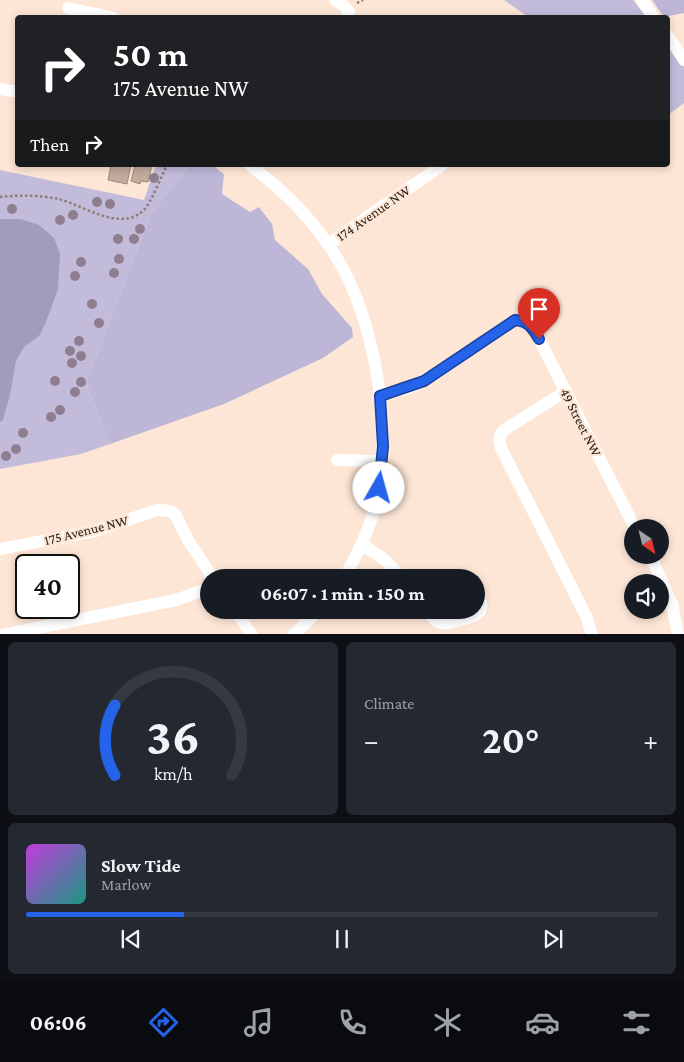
<!DOCTYPE html>
<meta charset="utf-8">
<style>
body{margin:0;font-family:"Crimson Pro",serif;background:#242831;color:#f1f3f6;height:100vh;display:flex;flex-direction:column;font-size:19px;white-space:nowrap}
*{box-sizing:border-box;margin:0}
p{font-size:16px;color:#9ea1a6}
.icon{flex:none;width:28px;height:28px;fill:none;stroke:currentColor;stroke-width:2;stroke-linecap:round;stroke-linejoin:round}
.map{position:relative;height:634px;overflow:hidden}
.panel{display:flex;flex-direction:column;gap:8px;padding:8px;background:#0d0f14;flex:1}
.panel>*{flex:none}
.top-card{position:absolute;left:15px;top:15px;width:655px;height:152px;border-radius:5px;box-shadow:0 2px 8px #0003;background:#202124;color:#fff;overflow:hidden}
.needle{width:32px;rotate:145deg}
.tools{position:absolute;left:624px;top:519px;display:grid;gap:10px}
.tools a{display:grid;place-items:center;width:45px;height:45px;border-radius:50%;background:#171b24;box-shadow:0 2px 8px #0003;font-size:25px}
.speed{position:absolute;left:15px;top:554px;display:flex;gap:10px;font-size:25px;font-weight:700;text-align:center}
.speed>*{display:grid;place-content:center;width:65px;height:65px;border-radius:50%;background:#171b24;box-shadow:0 2px 8px #0003;line-height:1}
.speed .limit{border:2px solid #111;border-radius:8px;background:#fff;color:#111}
.pin{position:absolute;display:grid;place-items:center;width:42px;height:42px;color:#fff;margin:-51px -21px;border-radius:50% 50% 50% 0;rotate:-45deg;box-shadow:0 0 5px #0007}
.pin .icon{rotate:45deg}
.me{position:absolute;width:55px;margin:-28px;rotate:7deg;stroke-linejoin:round;filter:drop-shadow(0 0 4px #0008)}
.turn{display:flex;align-items:center;gap:18px;height:105px;padding:0 15px;font-size:22px}
.turn .icon{width:65px;height:65px;stroke-width:2.5}
.turn b{display:block;font-size:35px;line-height:42px}
.then{display:flex;align-items:center;height:48px;padding:0 15px;background:#0003;gap:10px;font-size:19px}
.big{font-size:38px;font-weight:700;line-height:1.1}
.panel .card{flex:1;display:flex;flex-direction:column;justify-content:center;gap:8px;min-width:0;padding:0 18px;border-radius:8px;background:#242831}
.panel .dial{align-items:center;gap:0}
.dial svg{height:130px;overflow:visible;fill:none;stroke:#363941;stroke-width:7;stroke-linecap:round;text-anchor:middle}
.dial text{fill:#f1f3f6;stroke:none}
.song{display:flex;align-items:center;gap:15px}
.cover{width:60px;height:60px;border-radius:8px;background:linear-gradient(135deg,hsl(290 70% 55%),hsl(170 70% 35%))}
.played{height:5px;border-radius:2px;background:linear-gradient(90deg,#2563eb 25%,#363941 25%)}
.keys{display:flex;justify-content:space-around;direction:ltr}
.heat{display:flex;justify-content:space-between;align-items:center;font-size:28px;direction:ltr}
.panel .tiles{flex:1;display:grid;gap:8px;grid-template-columns:1fr 1fr}
.card:last-child{grid-column:span 2}
.trip{position:absolute;left:200px;top:569px;width:285px;height:50px;border-radius:25px;background:#171b24;box-shadow:0 2px 8px #0003;font-weight:700;line-height:50px;text-align:center}
.dock{display:flex;height:80px;justify-content:space-around;align-items:center;background:#090b0e;color:#9ea1a6}
.dock .icon{width:35px;height:35px}
.dock .active{color:#2563eb}
.dock b{font-size:22px;color:#f1f3f6}
.map>svg:first-child{display:block}
.green{fill:#c2bbda}
.forest{fill:#bdb6d7}
.water{fill:#a29bbc}
.building{fill:#c1ac9d;stroke:#9e8a7b}
.lines{fill:none;stroke-linecap:round;stroke-linejoin:round}
.path{stroke:#8c7d72;stroke-width:2.5;stroke-dasharray:2.5 2.5;stroke-linecap:butt}
.minor{stroke:#fff;stroke-width:12}
.tree{fill:#8f7e8f}
.route-casing{stroke:#184099;stroke-width:12}
.route{stroke:#2563eb;stroke-width:9}
.labels{text-anchor:middle;stroke-width:4.5;stroke-linejoin:round;paint-order:stroke}
.street-label{font-size:14px;fill:#231b15;stroke:#fde6d6}
</style>
<div class="map">
<svg width="684" height="635" viewBox="0 0 684 635">
<rect width="100%" height="100%" fill="#fde6d6"/>
<g class="green">
<path d="M 504,0 L 633,0 L 646,17 L 528,17 Z"/>
<path d="M 668,45 L 684,67 L 684,103 L 668,115 Z"/>
<path d="M 156,165 L 190,165 L 151,214 L 86,383 L 110,444 L 81,454 L 0,469 L 0,170 L 144,200 Z"/>
</g>
<g class="forest">
<path d="M 652,0 L 684,0 L 684,13 L 664,17 Z"/>
<path d="M 190,165 L 212,165 L 224,174 L 222,194 L 250,212 L 259,207 L 272,224 L 275,240 L 308,269 L 322,294 L 352,328 L 353,337 L 323,358 L 224,404 L 110,444 L 86,383 L 151,214 Z"/>
</g>
<path class="water" d="M 0,219 L 20,219 L 39,225 L 54,238 L 60,254 L 58,289 L 46,322 L 39,336 L 24,347 L 16,361 L 10,395 L 3,420 L 0,422 Z"/>
<g class="building">
<path d="M 111,165 L 131,165 L 127,184 L 108,180 Z"/>
<path d="M 135,165 L 152,165 L 148,182 L 141,181 L 140,184 L 131,181 Z"/>
</g>
<g class="lines">
<g class="path">
<path d="M 357,3 L 363,0"/>
<path d="M 0,197 C 18,195 40,195 58,199 C 84,205 120,233 144,210 C 151,203 162,175 167,165"/>
</g>
<g class="minor">
<path d="M 335,0 L 344,6 L 349,12 L 347,18"/>
<path d="M 642,0 L 654,18"/>
<path d="M 68,8 L 114,18"/>
<path d="M 668,36 L 684,60"/>
<path d="M 0,89 L 18,92"/>
<path d="M 250,165 C 279,187 306,212 327,243 C 373,307 393,421 377,497 C 372,526 358,552 344,578"/>
<path d="M 329,244 L 442,165"/>
<path d="M 566,391 L 504,430 C 498,436 499,440 501,448 L 586,616 L 592,635"/>
<path d="M 380,396 L 411,387 L 435,374 L 515,320 C 528,321 533,328 539,339 L 635,528"/>
<path d="M 337,460 L 382,461"/>
<path d="M 362,544 L 386,561 L 402,578"/>
<path d="M 0,549 L 95,531 L 157,510 C 164,510 170,510 175,514 L 188,540 L 213,578"/>
<path d="M 650,555 L 672,604 L 678,635"/>
<path d="M 460,578 L 463,578"/>
<path d="M 235,610 L 252,635"/>
<path d="M 428,610 C 431,614 433,620 438,622 C 443,625 451,622 457,621 C 480,616 488,612 476,588"/>
<path d="M 3,635 L 176,600 L 209,588"/>
<path d="M 293,635 L 319,610"/>
</g>
</g>
<g class="tree">
<circle cx="154" cy="178" r="5"/>
<circle cx="97" cy="202" r="5"/>
<circle cx="110" cy="204" r="5"/>
<circle cx="12" cy="209" r="5"/>
<circle cx="73" cy="215" r="5"/>
<circle cx="60" cy="220" r="5"/>
<circle cx="140" cy="229" r="5"/>
<circle cx="118" cy="239" r="5"/>
<circle cx="134" cy="239" r="5"/>
<circle cx="119" cy="259" r="5"/>
<circle cx="81" cy="262" r="5"/>
<circle cx="114" cy="273" r="5"/>
<circle cx="75" cy="276" r="5"/>
<circle cx="92" cy="304" r="5"/>
<circle cx="99" cy="323" r="5"/>
<circle cx="79" cy="341" r="5"/>
<circle cx="70" cy="351" r="5"/>
<circle cx="81" cy="356" r="5"/>
<circle cx="72" cy="363" r="5"/>
<circle cx="55" cy="381" r="5"/>
<circle cx="81" cy="382" r="5"/>
<circle cx="75" cy="392" r="5"/>
<circle cx="60" cy="410" r="5"/>
<circle cx="51" cy="417" r="5"/>
<circle cx="23" cy="433" r="5"/>
<circle cx="16" cy="449" r="5"/>
<circle cx="6" cy="456" r="5"/>
</g>
<g class="lines">
<g class="route-casing">
<path id="route" d="M 379,488 L 383,446 L 380,396 L 424,381 L 515,320 C 528,321 533,328 539,339"/>
</g>
<use href="#route" class="route"/>
</g>
<g class="labels">
<g class="street-label">
<text transform="translate(373 213) rotate(-35)" y="5">174 Avenue NW</text>
<text transform="translate(581 422) rotate(63)" y="5">49 Street NW</text>
<text transform="translate(86 530) rotate(-14)" y="5">175 Avenue NW</text>
</g>
</g>
</svg>
<div class="tools">
<a><svg class="needle" viewBox="-14 -14 28 28"><path d="M0-13l5 13h-10z" fill="#e53935"/><path d="M0 13l5-13h-10z" fill="#9ea1a6"/></svg></a>
<a><svg class="icon" aria-label="sound" viewBox="0 0 24 24"><path d="M4 9h4l5-4v14l-5-4H4zM17 9q2 3 0 6"/></svg></a>
</div>
<div class="speed"><div class="limit">40</div></div>
<div class="pin" style="left:539px;top:339px;background:#d93025"><svg class="icon" aria-label="arrive" viewBox="0 0 24 24"><path d="M6 21V4h12l-3 4 3 4H6"/></svg></div>
<svg class="me" style="left:379px;top:488px" viewBox="-20 -20 40 40"><circle r="19" fill="#fff"/><path d="M0-13L10 11 0 6-10 11z" fill="#2563eb"/></svg>
<div class="trip">06:07 · 1 min · 150 m</div>
<div class="top-card">
<div class="turn"><svg class="icon" aria-label="right" viewBox="0 0 24 24"><path d="M7 20v-9h11M14 6l5 5-5 5"/></svg><div><b>50 m</b>175 Avenue NW</div></div>
<div class="then">Then<svg class="icon" aria-label="right" viewBox="0 0 24 24"><path d="M7 20v-9h11M14 6l5 5-5 5"/></svg></div>
</div>
</div>
<section class="panel">
<div class="tiles">
<div class="card dial"><svg viewBox="0 0 100 80">
<path d="M14 69A42 42 0 1 1 86 69"/>
<path d="M14 69A42 42 0 0 1 14 26" stroke="#2563eb"/>
<text x="50" y="56" font-size="32" font-weight="700">36</text>
<text x="50" y="72" font-size="11">km/h</text>
</svg></div>
<div class="card"><p>Climate</p>
<div class="heat"><a>−</a><b class="big">20°</b><a>+</a></div>
</div>
<div class="card">
<div class="song"><i class="cover"></i><div><b>Slow Tide</b><p>Marlow</p></div></div>
<div class="played"></div>
<div class="keys"><svg class="icon" aria-label="previous" viewBox="0 0 24 24"><path d="M18 5L8 12l10 7zM5 5v14"/></svg><svg class="icon" aria-label="pause" viewBox="0 0 24 24"><path d="M8 5v14M16 5v14"/></svg><svg class="icon" aria-label="next" viewBox="0 0 24 24"><path d="M6 5l10 7-10 7zM19 5v14"/></svg></div>
</div>
</div>
</section>
<nav class="dock">
<b>06:06</b>
<svg class="icon active" aria-label="directions" viewBox="0 0 24 24"><path d="M12 3l9 9-9 9-9-9zM9 14v-3h6M13 9l2 2-2 2"/></svg>
<svg class="icon" aria-label="music" viewBox="0 0 24 24"><path d="M9 18V5l10-2v13"/><circle cx="6" cy="18" r="3"/><circle cx="16" cy="16" r="3"/></svg>
<svg class="icon" aria-label="phone" viewBox="0 0 24 24"><path d="M5 4h4l2 5-3 2q2 4 5 5l2-3 5 2v4C11 20 4 13 5 4z"/></svg>
<svg class="icon" aria-label="climate" viewBox="0 0 24 24"><path d="M12 3v18M4 7l16 10M4 17L20 7"/></svg>
<svg class="icon" aria-label="car" viewBox="0 0 24 24"><path d="M5 17H2v-5l4-1 3-4h7l3 4 3 1v5h-3M9 17h6M6 11h13"/><circle cx="7" cy="17" r="2"/><circle cx="17" cy="17" r="2"/></svg>
<svg class="icon" aria-label="filters" viewBox="0 0 24 24"><path d="M4 7h16M4 17h16"/><circle cx="9" cy="7" r="2"/><circle cx="15" cy="17" r="2"/></svg>
</nav>
